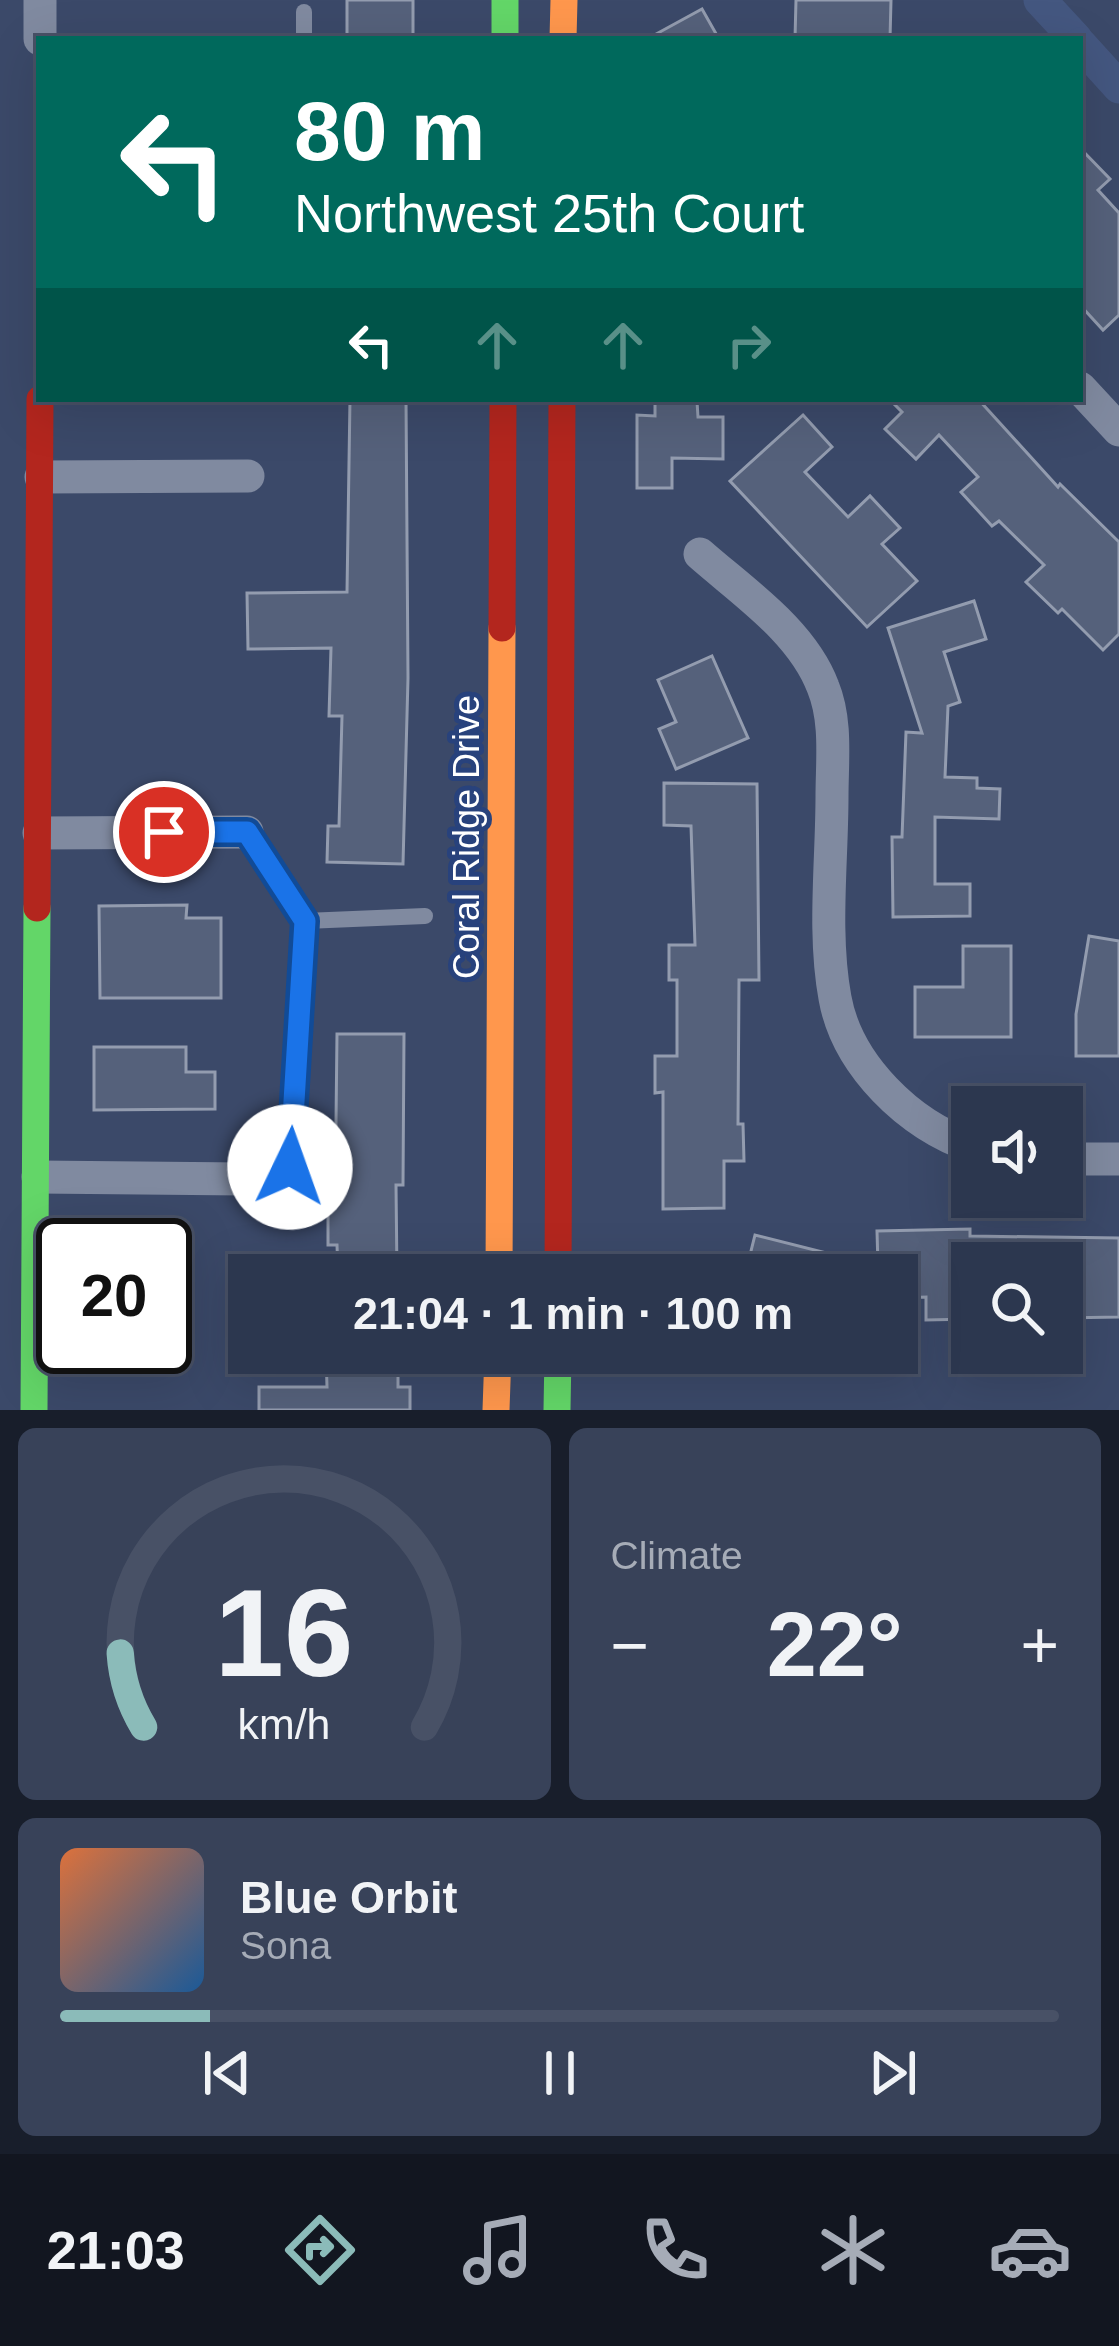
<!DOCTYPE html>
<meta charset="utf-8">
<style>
body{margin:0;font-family:Helvetica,sans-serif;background:#384259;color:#f1f3f6;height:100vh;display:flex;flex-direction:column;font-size:45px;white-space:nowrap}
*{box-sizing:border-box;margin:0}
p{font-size:39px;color:#a6acb7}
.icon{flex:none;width:66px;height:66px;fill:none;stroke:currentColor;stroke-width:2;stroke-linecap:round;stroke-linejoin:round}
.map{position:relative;height:1410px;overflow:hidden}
.side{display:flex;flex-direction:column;gap:18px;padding:18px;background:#181e2b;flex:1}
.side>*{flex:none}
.top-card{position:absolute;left:36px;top:36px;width:1047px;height:366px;border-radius:0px;box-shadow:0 12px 48px #0002,0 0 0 3px #485166;background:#00695c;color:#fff;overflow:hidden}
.fabs{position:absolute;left:951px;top:1086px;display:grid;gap:24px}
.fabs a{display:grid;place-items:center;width:132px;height:132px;border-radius:0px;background:#2c374f;box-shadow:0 12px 48px #0002,0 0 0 3px #485166;font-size:60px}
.speed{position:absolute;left:36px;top:1218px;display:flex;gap:24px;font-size:60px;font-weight:700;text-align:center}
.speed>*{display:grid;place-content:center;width:156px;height:156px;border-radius:50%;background:#2c374f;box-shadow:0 12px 48px #0002,0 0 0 3px #485166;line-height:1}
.speed .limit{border:6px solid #111;border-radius:18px;background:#fff;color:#111}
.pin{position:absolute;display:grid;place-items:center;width:102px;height:102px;color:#fff;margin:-51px;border:6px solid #fff;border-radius:50%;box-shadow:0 3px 12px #0007}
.me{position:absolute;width:132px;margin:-66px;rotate:3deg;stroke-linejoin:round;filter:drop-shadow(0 0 9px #0008)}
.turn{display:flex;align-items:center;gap:42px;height:252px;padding:0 60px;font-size:54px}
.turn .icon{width:156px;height:156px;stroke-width:2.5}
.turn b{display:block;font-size:84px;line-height:102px}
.lanes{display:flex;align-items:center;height:114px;padding:0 60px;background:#0003;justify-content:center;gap:60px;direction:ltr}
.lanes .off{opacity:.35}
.big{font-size:90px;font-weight:700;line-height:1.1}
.side .card{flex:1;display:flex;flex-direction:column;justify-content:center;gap:18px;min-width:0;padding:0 42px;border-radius:18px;background:#384259}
.side .dial{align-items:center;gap:0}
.dial svg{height:312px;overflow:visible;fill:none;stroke:#485166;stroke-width:7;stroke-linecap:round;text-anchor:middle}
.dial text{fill:#f1f3f6;stroke:none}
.song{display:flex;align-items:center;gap:36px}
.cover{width:144px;height:144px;border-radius:18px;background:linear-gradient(135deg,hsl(20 70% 55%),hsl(210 70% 35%))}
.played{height:12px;border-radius:6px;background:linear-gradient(90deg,#8bbbb9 15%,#485166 15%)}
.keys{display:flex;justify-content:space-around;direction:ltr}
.heat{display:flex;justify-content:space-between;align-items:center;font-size:66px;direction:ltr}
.side .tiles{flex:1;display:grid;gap:18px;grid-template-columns:1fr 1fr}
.card:last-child{grid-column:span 2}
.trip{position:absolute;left:228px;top:1254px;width:690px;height:120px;border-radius:0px;background:#2c374f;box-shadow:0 12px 48px #0002,0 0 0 3px #485166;font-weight:700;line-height:120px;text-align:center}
.tabs{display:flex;height:192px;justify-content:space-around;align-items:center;background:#121620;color:#a6acb7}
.tabs .icon{width:84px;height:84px}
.tabs .on{color:#8bbbb9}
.tabs b{font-size:54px;color:#f1f3f6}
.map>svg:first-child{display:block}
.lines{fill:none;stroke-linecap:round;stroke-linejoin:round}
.canal{stroke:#445780;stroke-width:33}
.building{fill:#55617b;stroke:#939caf;stroke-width:3}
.lane{stroke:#808aa0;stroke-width:16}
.street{stroke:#808aa0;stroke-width:33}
.fast{stroke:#63d668;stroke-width:27}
.slow{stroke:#ff974d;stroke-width:27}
.jam{stroke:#b3261e;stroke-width:27}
.route-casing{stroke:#114b97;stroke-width:30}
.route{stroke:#1a73e8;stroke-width:21}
.labels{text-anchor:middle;stroke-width:10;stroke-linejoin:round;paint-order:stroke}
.street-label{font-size:36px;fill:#fff;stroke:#28427c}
</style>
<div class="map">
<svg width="1119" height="1410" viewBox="0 0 1119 1410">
<rect width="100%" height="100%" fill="#3b4969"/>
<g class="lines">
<g class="canal">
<path d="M 1040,0 L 1076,39"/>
<path d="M 1080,44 L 1119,87"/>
</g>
</g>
<g class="building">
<rect x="347" y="0" width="66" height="39"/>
<path d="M 796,0 L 891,0 L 890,39 L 795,39 Z"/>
<path d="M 702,9 L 719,39 L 647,39 Z"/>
<path d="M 1080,148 L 1110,179 L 1098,190 L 1119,213 L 1119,315 L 1103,330 L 1080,305 Z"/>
<path d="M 350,399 L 406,399 L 408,678 L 403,864 L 327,862 L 328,826 L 339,826 L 342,716 L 329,716 L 331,648 L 248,649 L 247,593 L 347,592 Z"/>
<path d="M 889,399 L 978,399 L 1058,487 L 1060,484 L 1119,542 L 1119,634 L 1103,650 L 1062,609 L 1058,613 L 1026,582 L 1044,565 L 999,521 L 992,526 L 961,492 L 978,477 L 939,435 L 916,459 L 885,429 L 902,412 Z"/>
<path d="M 655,401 L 697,401 L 698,417 L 723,417 L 723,459 L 672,458 L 672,488 L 637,488 L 637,415 L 655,416 Z"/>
<path d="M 803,415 L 832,447 L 805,472 L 848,517 L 870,496 L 900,528 L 882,544 L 917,581 L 867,627 L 730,481 Z"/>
<path d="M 974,601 L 986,639 L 944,652 L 960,702 L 948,706 L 945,777 L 977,778 L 977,788 L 1000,789 L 999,819 L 935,817 L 935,884 L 970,884 L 970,916 L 893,917 L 892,837 L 902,837 L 906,732 L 922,733 L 888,628 Z"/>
<path d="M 712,656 L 748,738 L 676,769 L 659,729 L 676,722 L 658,680 Z"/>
<path d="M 664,783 L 757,784 L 759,980 L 739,980 L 738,1124 L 743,1124 L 744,1161 L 724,1161 L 724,1208 L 663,1209 L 663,1092 L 655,1093 L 655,1056 L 677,1056 L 677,980 L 669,980 L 669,945 L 695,945 L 691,826 L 664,825 Z"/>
<path d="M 187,905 L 186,918 L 221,918 L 221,998 L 100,998 L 99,906 Z"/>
<path d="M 1089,936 L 1119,941 L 1119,1056 L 1076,1056 L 1076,1014 Z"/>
<path d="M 963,946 L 1011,946 L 1011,1037 L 915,1037 L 915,987 L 963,987 Z"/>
<path d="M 337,1034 L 404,1034 L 403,1185 L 396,1185 L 397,1275 L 338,1275 L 337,1245 L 328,1245 L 328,1208 L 335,1208 Z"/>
<path d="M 94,1047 L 186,1047 L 186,1072 L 215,1072 L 215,1109 L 94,1110 Z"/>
<path d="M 970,1229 L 970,1236 L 1119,1238 L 1119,1317 L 1062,1318 L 1062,1263 L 971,1263 L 972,1319 L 926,1320 L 926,1297 L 897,1298 L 897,1275 L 745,1275 L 755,1235 L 878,1266 L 877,1231 Z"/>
<path d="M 326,1353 L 398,1353 L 398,1387 L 410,1387 L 410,1410 L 259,1410 L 259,1387 L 327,1387 Z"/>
</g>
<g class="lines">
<g class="lane">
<path d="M 304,39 L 304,12"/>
<path d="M 247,832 L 305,921"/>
<path d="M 243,1179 L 290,1167 L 305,921 L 425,916"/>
</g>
<g class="street">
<path d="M 40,39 L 40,0"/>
<path d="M 1080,388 L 1119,430"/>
<path d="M 41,477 L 248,476"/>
<path d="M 700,554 C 743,592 802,631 823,687 C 837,721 832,761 832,796 C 832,862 823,933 835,998 C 847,1065 910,1126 972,1146"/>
<path d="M 39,833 L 247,832"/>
<path d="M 1062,1159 L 1119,1159"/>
<path d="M 38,1177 L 243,1179"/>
</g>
<g class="fast">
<path d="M 505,0 L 505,39"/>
<path d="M 34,1410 L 37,908"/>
<path d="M 557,1410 L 558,1353"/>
</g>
<g class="slow">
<path d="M 563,39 L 564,0"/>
<path d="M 499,1275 L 502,628"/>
<path d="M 496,1410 L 498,1353"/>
</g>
<g class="jam">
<path d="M 502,628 L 503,399"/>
<path d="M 37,908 L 40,399"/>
<path d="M 558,1275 L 562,399"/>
</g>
</g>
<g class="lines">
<g class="route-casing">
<path id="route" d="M 164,832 L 247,832 L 305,921 L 290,1167"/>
</g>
<use href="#route" class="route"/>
</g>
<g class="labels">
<g class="street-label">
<text transform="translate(466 837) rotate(-90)" y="13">Coral Ridge Drive</text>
</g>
</g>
</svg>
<div class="fabs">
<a><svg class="icon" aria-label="sound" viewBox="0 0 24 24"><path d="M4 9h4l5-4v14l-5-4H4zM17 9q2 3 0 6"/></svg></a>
<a><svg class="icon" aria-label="search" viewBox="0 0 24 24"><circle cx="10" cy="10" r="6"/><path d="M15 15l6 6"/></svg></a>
</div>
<div class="speed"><div class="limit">20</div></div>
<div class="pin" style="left:164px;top:832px;background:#d93025"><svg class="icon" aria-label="arrive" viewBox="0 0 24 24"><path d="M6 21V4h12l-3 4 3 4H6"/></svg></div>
<svg class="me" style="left:290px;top:1167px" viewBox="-20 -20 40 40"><circle r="19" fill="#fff"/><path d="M0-13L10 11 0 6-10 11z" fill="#1a73e8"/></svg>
<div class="trip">21:04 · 1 min · 100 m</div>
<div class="top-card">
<div class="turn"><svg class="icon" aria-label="left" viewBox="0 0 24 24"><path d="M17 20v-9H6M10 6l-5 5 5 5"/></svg><div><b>80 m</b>Northwest 25th Court</div></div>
<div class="lanes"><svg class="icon" aria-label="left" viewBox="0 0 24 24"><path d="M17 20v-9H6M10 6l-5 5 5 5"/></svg><svg class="icon off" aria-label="ahead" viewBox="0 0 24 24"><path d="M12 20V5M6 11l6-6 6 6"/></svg><svg class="icon off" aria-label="ahead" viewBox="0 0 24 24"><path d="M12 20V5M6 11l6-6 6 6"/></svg><svg class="icon off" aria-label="right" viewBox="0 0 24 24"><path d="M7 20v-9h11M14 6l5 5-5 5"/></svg></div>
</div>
</div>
<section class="side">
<div class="tiles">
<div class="card dial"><svg viewBox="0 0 100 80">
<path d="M14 69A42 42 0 1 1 86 69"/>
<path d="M14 69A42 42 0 0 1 8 50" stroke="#8bbbb9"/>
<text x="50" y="56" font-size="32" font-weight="700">16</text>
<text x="50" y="72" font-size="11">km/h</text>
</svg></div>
<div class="card"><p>Climate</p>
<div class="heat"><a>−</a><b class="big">22°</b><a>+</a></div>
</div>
<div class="card">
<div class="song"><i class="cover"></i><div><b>Blue Orbit</b><p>Sona</p></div></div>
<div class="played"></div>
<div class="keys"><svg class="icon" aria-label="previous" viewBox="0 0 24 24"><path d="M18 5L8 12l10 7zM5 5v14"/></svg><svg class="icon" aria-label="pause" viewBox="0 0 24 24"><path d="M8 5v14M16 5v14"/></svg><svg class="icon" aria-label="next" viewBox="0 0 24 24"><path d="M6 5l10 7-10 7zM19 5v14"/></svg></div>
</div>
</div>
</section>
<nav class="tabs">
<b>21:03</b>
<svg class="icon on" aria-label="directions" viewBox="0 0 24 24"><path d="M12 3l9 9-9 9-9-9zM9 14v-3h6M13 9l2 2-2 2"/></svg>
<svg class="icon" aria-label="music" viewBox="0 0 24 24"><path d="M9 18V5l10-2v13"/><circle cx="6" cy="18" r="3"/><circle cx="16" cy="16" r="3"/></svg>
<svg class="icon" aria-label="phone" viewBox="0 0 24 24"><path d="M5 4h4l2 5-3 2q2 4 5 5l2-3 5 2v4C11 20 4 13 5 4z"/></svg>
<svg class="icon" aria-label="climate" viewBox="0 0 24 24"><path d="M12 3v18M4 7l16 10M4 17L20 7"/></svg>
<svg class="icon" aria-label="car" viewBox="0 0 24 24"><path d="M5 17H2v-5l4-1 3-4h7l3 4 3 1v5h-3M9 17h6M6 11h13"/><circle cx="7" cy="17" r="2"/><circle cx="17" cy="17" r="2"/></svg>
</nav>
